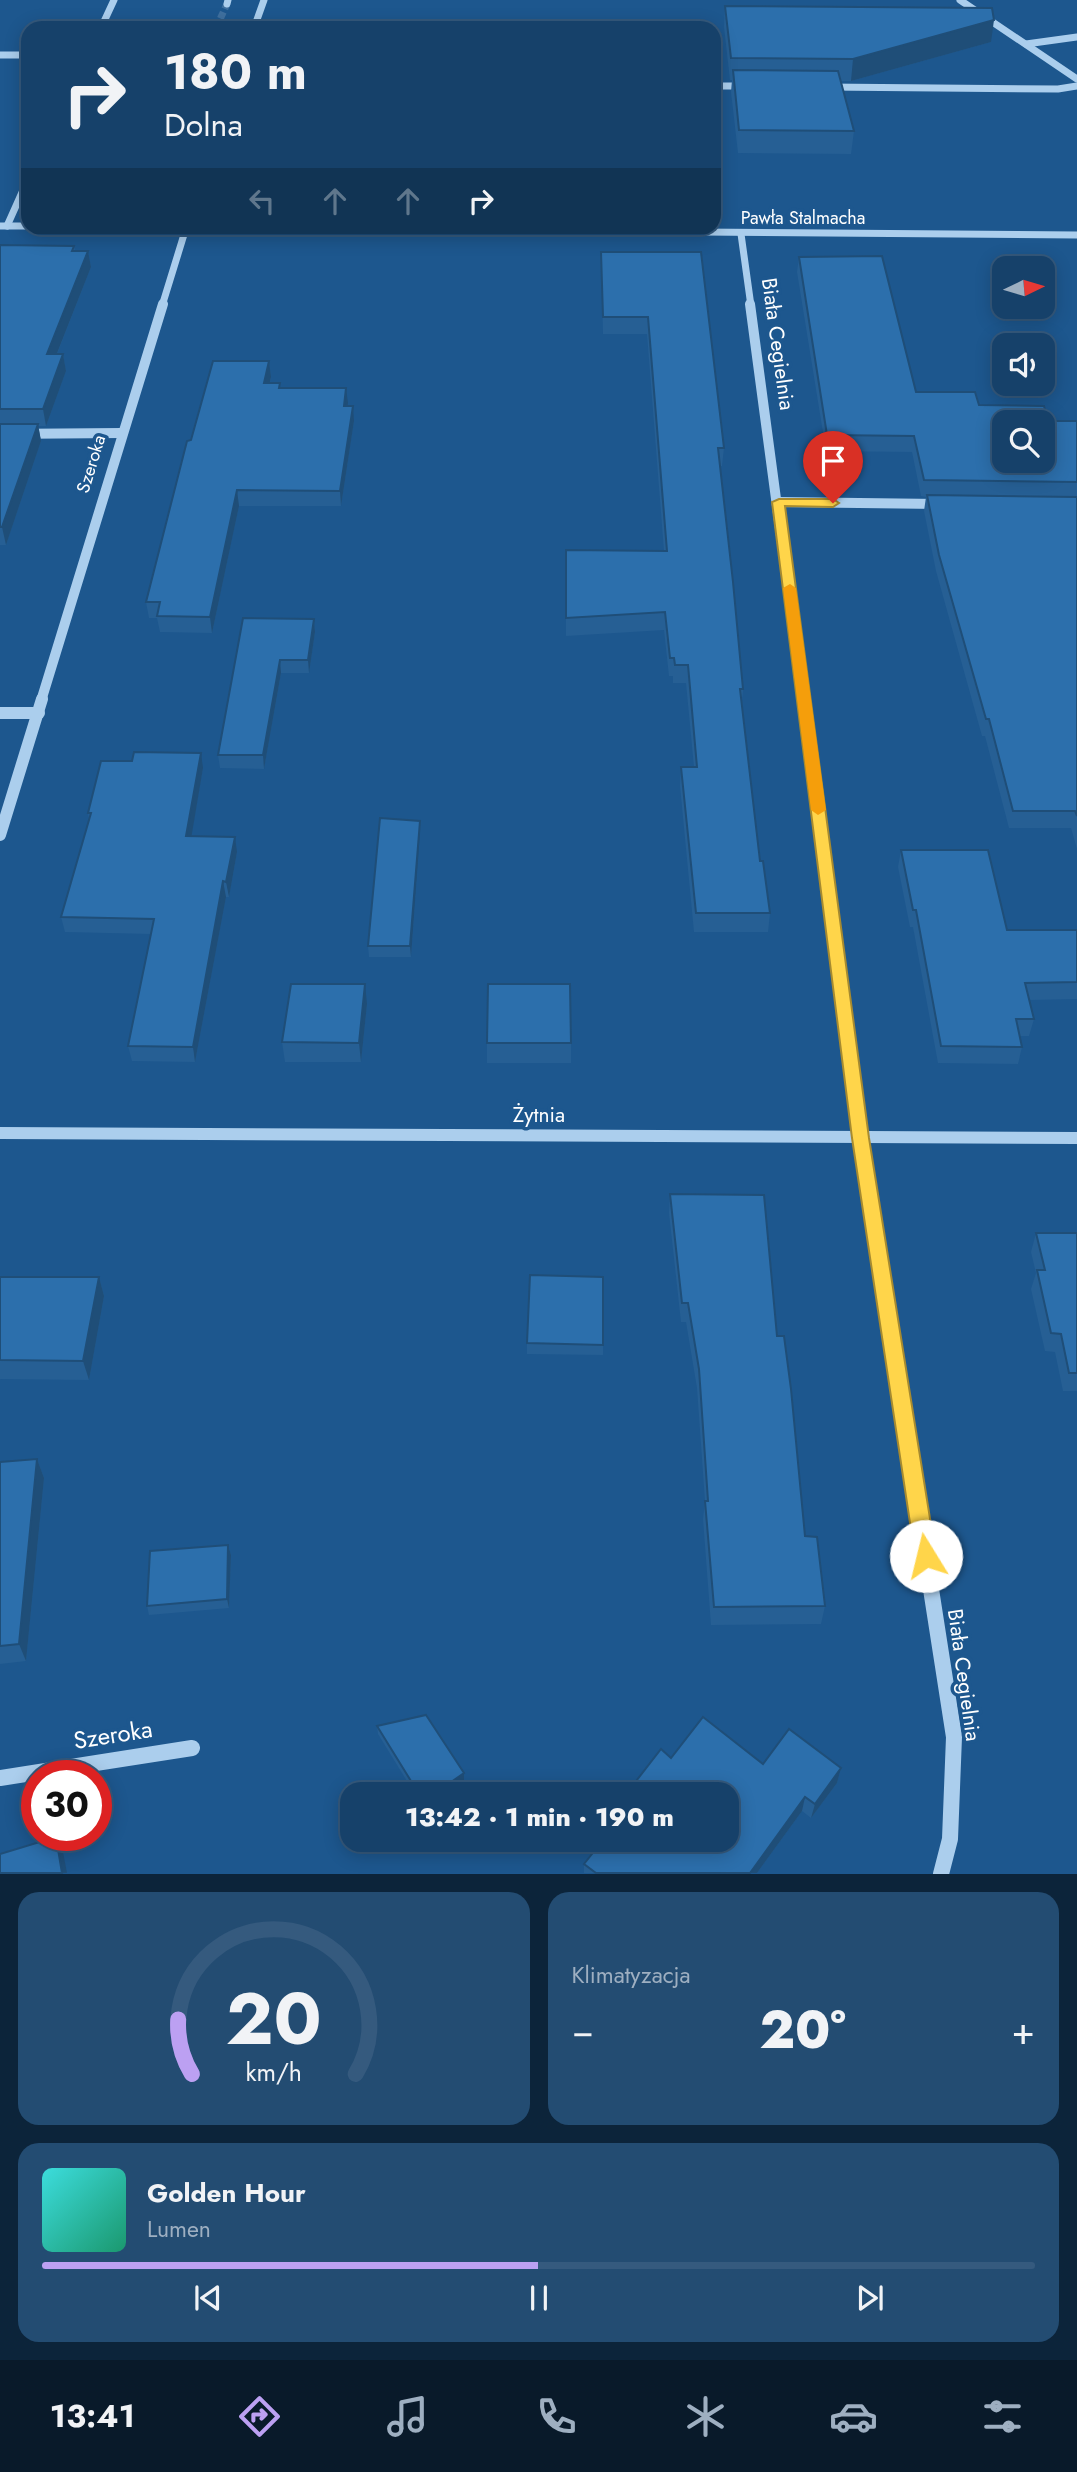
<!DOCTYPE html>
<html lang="pl">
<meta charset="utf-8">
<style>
body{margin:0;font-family:Jost,sans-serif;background:#234c72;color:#f1f3f6;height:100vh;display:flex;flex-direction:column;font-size:26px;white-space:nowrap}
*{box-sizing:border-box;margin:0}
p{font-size:23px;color:#9eafc1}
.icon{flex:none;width:38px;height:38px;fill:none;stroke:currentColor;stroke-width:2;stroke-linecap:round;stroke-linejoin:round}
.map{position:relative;height:1874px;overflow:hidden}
.drawer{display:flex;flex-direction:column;gap:18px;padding:18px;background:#0c243a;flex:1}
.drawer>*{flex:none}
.hud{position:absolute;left:21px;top:21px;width:700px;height:214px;border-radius:21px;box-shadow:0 4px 18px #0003,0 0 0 2px #355a7e;background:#16416a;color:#f1f3f6;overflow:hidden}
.needle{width:46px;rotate:85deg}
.fabs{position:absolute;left:992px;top:256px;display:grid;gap:14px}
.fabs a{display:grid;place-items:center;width:63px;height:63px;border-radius:14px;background:#16416a;box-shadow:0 4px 18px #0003,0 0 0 2px #355a7e;font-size:35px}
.speed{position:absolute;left:21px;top:1760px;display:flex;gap:14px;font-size:35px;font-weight:700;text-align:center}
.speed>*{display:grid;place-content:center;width:91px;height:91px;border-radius:50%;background:#16416a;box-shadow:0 4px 18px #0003,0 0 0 2px #355a7e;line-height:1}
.speed .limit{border:10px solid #d22;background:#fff;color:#111}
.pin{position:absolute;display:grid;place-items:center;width:60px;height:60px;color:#fff;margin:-72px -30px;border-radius:50% 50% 50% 0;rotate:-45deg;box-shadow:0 0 7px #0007}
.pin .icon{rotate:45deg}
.me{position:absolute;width:77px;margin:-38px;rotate:351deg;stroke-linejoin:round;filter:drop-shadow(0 0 5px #0008)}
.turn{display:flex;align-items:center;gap:24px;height:147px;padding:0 28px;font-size:32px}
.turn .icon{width:91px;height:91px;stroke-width:2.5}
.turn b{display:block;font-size:49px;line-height:60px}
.lanes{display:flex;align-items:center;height:66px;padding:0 28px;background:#0003;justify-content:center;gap:35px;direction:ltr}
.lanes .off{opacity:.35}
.big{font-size:52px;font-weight:800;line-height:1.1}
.drawer .tile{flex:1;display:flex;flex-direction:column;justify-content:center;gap:10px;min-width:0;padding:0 24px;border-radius:21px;background:#234c72}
.drawer .dial{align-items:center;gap:0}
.dial svg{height:182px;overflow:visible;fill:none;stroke:#355a7e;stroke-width:7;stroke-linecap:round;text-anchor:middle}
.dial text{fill:#f1f3f6;stroke:none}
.song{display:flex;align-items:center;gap:21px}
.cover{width:84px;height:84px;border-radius:10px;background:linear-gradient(135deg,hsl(180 70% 55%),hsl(160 70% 35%))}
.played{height:7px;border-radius:4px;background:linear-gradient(90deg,#bca0f2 50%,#355a7e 50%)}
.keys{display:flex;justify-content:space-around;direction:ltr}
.heat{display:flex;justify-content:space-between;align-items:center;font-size:38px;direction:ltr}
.drawer .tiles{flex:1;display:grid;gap:18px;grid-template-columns:1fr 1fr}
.tile:last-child{grid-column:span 2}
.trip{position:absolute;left:340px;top:1782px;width:399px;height:70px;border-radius:21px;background:#16416a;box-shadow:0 4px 18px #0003,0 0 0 2px #355a7e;font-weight:800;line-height:70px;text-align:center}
.tab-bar{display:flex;height:112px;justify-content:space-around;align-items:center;background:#091a2a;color:#9eafc1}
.tab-bar .icon{width:49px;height:49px}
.tab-bar .active{color:#bca0f2}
.tab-bar b{font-size:32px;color:#f1f3f6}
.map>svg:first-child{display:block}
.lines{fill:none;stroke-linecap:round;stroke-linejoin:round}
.minor-tunnel{stroke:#3f709f;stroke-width:7;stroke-dasharray:7 3.5;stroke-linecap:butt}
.minor-far3{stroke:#abceed;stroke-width:7}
.minor-far2{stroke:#abceed;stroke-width:10}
.minor-far1{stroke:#abceed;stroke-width:12}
.minor{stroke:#abceed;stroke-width:16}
.wall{fill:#265f94}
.shaded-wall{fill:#1f4e78}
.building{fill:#2c6fac;stroke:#1f4e78;stroke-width:2;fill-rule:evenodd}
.route{fill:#ffd54a;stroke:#a68a30;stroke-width:2}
.slow{fill:#f59e0b}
.labels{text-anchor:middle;stroke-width:7;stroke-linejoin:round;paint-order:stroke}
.far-street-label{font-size:18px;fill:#fff;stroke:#1d578e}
.street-label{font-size:21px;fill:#fff;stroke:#1d578e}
.near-street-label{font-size:24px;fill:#fff;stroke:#1d578e}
</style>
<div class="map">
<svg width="1077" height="1874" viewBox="0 0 1077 1874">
<rect width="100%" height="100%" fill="#1d578e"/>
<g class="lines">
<path class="minor-tunnel" d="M 216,28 L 227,4"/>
<g class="minor-far3">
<path d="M 960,0 L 1077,79"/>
<path d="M 227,4 L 228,0"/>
<path d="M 101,28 L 114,0"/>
<path d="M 254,28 L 264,0"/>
<path d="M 1026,44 L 1077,37"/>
<path d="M 0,55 L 28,55"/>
<path d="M 714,86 L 745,86"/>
<path d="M 826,87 L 1058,89 L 1077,86"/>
<path d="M 0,226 L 28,226"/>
<path d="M 7,226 L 28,179"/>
<path d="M 194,228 L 1077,235"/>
<path d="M 741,234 L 751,306"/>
<path d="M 162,306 L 186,228"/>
</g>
<g class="minor-far2">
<path d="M 750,304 L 803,701"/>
<path d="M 0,434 L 122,433"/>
<path d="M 779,502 L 939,504"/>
<path d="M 41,701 L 163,304"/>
</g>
<g class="minor-far1">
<path d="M 803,699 L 872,1212"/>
<path d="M 0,713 L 39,713"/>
<path d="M 0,835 L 42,699"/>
<path d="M 0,1133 L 1077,1138"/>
</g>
<g class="minor">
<path d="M 872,1210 L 954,1737 L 950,1839 L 941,1874"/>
<path d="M 0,1778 L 192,1748"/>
</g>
</g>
<g class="wall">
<path d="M 725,6 L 991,42 L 851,81 L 841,81 L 854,131 L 851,154 L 738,153 L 731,92 L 732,80 L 730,80 L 724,27 Z"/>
<path d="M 0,245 L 74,246 L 75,251 L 88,251 L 91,267 L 57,354 L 63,354 L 66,371 L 46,426 L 38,426 L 41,441 L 6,545 L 0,545 Z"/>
<path d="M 601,252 L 701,252 L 724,448 L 722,466 L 720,466 L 743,689 L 742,701 L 760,861 L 770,913 L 768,932 L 694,932 L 680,786 L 681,767 L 694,767 L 686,683 L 673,683 L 673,676 L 669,676 L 664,630 L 566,636 L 566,550 L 664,551 L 647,334 L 603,334 Z"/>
<path d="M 799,257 L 916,392 L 1048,421 L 1077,421 L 1077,849 L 1071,828 L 1009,828 L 985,736 L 982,736 L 936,571 L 924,511 L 926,497 L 921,496 L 912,452 L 826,451 L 797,272 Z"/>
<path d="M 269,361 L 271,377 L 270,383 L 280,383 L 280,388 L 346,388 L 347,406 L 354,421 L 341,506 L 239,506 L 212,633 L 160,632 L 157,618 L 149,618 L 146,602 L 191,440 Z"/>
<path d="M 243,618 L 314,619 L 315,632 L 309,673 L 281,673 L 264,769 L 220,768 L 218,755 Z"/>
<path d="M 203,768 L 191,836 L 237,852 L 229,897 L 226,897 L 195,1062 L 132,1061 L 128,1046 L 151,934 L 65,932 L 61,917 L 89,819 L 88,813 Z"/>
<path d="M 420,832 L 411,957 L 369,957 L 368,946 Z"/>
<path d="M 901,850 L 1007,930 L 1077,930 L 1077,999 L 1029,1000 L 1034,1019 L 1029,1036 L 1020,1036 L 1022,1047 L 1018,1064 L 938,1063 L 913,927 L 910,927 L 898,867 Z"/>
<path d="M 367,1004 L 361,1062 L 285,1062 L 282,1042 Z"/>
<rect x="487" y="1043" width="84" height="20"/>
<path d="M 670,1194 L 777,1336 L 805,1536 L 825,1606 L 821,1624 L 711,1625 L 703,1519 L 705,1501 L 697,1388 L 686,1322 L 681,1322 L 669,1213 Z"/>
<path d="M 1036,1233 L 1077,1233 L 1077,1391 L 1063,1391 L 1055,1352 L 1045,1351 L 1031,1289 L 1036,1273 L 1031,1252 Z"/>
<path d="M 0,1277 L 99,1277 L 104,1296 L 89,1380 L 0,1379 Z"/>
<path d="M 527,1343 L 603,1345 L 603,1355 L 527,1354 Z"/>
<path d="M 37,1459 L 44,1478 L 26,1661 L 0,1664 L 0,1462 Z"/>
<path d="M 228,1545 L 231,1555 L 229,1608 L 149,1615 L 147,1606 Z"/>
<path d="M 377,1726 L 464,1782 L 447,1794 L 415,1794 L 378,1734 Z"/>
<path d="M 671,1758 L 763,1764 L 841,1768 L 837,1783 L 811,1818 L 802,1811 L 757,1873 L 584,1873 L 584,1864 Z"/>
</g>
<g class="shaded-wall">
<path d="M 994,20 L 991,42 L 851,81 L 853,59 Z"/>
<path d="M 88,251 L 91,267 L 50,371 L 47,354 Z"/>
<path d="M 63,354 L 66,371 L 46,426 L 43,409 Z"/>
<path d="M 269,361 L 271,377 L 266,398 L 264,383 Z"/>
<path d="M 346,388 L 348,403 L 345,421 L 344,406 Z"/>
<path d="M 353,406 L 354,421 L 341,506 L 340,491 Z"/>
<path d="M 38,424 L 41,441 L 6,545 L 2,527 Z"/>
<path d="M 237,490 L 239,506 L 212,633 L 210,617 Z"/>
<path d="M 314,619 L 315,632 L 309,673 L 308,660 Z"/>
<path d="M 280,660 L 281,673 L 264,769 L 263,755 Z"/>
<path d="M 201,753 L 203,768 L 189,851 L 186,836 Z"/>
<path d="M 420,821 L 420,832 L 411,957 L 410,946 Z"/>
<path d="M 235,837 L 237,852 L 229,897 L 226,882 Z"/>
<path d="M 223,881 L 226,897 L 195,1062 L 193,1047 Z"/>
<path d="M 365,984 L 367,1004 L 361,1062 L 359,1043 Z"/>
<path d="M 99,1277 L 104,1296 L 89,1380 L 83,1361 Z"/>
<path d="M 37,1459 L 44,1478 L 26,1661 L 19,1644 Z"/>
<path d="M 228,1545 L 231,1555 L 229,1608 L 227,1599 Z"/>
<path d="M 841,1768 L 837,1783 L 811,1818 L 815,1804 Z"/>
<path d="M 464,1773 L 464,1782 L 447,1794 L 434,1794 Z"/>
<path d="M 805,1797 L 802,1811 L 757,1873 L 750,1873 Z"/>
<path d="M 56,1837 L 63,1852 L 67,1873 L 62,1873 Z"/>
</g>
<g class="building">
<path d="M 725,6 L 992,8 L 994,20 L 853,59 L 731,58 Z"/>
<path d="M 733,70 L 838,71 L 854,131 L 739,130 Z"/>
<path d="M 0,245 L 74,246 L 72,251 L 88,251 L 47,354 L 63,354 L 43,409 L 0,409 Z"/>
<path d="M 601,252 L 701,252 L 724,448 L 718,448 L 733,582 L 743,689 L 740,689 L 760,861 L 763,861 L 770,913 L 696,913 L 681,767 L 697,767 L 688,665 L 675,665 L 674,658 L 670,658 L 665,612 L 566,618 L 566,550 L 667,551 L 648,317 L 603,317 Z"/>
<path d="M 882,256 L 916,392 L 975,392 L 979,405 L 1044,406 L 1048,421 L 1077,421 L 1077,482 L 924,480 L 914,436 L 827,435 L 799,257 ZM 1004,422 L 1043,422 L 1043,460 L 1004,460 Z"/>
<path d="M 213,361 L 269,361 L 264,383 L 280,383 L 279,388 L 346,388 L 344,406 L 353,406 L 340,491 L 237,490 L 210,617 L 157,616 L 160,602 L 146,602 L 187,441 L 191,440 Z"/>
<path d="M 0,424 L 38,424 L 2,527 L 0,527 Z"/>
<path d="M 927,495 L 1077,497 L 1077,816 L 1075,811 L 1013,811 L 989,719 L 986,719 L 939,555 Z"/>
<path d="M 243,618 L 314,619 L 308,660 L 280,660 L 263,755 L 218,755 Z"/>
<path d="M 134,752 L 201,753 L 186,836 L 235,837 L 226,882 L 223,881 L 193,1047 L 128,1046 L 154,919 L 61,917 L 91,813 L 88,813 L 101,761 L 132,761 Z"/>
<path d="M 380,818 L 420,821 L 410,946 L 368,946 Z"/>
<path d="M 901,850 L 988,850 L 1007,930 L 1077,930 L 1077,982 L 1025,983 L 1034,1019 L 1016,1019 L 1022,1047 L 941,1046 L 916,910 L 913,910 Z"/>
<path d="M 291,984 L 365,984 L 359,1043 L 282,1042 Z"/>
<path d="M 488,984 L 570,984 L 571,1043 L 487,1043 Z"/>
<path d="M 670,1194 L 764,1195 L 777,1336 L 784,1336 L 791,1389 L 805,1536 L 817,1537 L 825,1606 L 714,1607 L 705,1501 L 708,1501 L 699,1369 L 688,1303 L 682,1303 Z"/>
<path d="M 1036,1233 L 1077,1233 L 1077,1373 L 1069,1373 L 1061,1334 L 1051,1333 L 1037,1270 L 1045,1270 Z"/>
<path d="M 530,1275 L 603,1277 L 603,1345 L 527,1343 Z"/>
<path d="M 0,1277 L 99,1277 L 83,1361 L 0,1360 Z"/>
<path d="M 37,1459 L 19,1644 L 0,1646 L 0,1462 Z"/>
<path d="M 228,1545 L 227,1599 L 147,1606 L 150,1551 Z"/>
<path d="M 426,1715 L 464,1773 L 434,1794 L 419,1794 L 377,1726 Z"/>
<path d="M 703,1717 L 763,1764 L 789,1729 L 841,1768 L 815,1804 L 805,1797 L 750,1873 L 596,1873 L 584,1864 L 604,1839 L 726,1839 L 726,1794 L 626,1794 L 661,1749 L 671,1758 Z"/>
<path d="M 56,1837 L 62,1873 L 0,1873 L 0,1854 Z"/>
</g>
<path class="route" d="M 779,499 L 833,499 L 839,503 L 833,507 L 785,506 L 869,1138 L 936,1556 L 933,1563 L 926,1566 L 918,1563 L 915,1556 L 852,1138 L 772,502 Z"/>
<path class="slow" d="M 790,584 L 796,588 L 826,810 L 818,815 L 811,810 L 783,588 Z"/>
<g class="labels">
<g class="far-street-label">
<text x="803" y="224">Pawła Stalmacha</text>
<text transform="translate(91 464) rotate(-73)" y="6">Szeroka</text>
</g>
<g class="street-label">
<text transform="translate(778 344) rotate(82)" y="7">Biała Cegielnia</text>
<text x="539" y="1122">Żytnia</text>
<text transform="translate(964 1675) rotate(82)" y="7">Biała Cegielnia</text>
</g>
<g class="near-street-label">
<text transform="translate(113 1735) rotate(-9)" y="8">Szeroka</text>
</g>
</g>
</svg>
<div class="fabs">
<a><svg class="needle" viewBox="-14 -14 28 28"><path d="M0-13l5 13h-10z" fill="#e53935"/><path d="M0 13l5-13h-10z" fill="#9eafc1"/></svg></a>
<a><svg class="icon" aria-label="sound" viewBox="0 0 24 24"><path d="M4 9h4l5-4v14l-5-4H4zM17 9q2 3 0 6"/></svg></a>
<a><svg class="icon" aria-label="search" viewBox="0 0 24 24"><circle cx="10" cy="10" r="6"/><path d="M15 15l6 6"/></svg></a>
</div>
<div class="speed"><div class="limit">30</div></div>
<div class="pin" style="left:833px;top:503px;background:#d93025"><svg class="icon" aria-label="arrive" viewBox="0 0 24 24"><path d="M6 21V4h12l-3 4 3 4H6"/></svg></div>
<svg class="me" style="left:926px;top:1556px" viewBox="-20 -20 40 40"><circle r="19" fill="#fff"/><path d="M0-13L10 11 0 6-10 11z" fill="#ffd54a"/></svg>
<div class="trip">13:42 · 1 min · 190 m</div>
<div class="hud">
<div class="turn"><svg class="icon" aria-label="right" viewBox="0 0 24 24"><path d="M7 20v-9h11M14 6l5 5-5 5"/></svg><div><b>180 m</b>Dolna</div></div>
<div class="lanes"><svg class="icon off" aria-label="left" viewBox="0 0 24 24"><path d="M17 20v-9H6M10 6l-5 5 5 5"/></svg><svg class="icon off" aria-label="ahead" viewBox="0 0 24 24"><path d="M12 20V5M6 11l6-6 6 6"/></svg><svg class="icon off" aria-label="ahead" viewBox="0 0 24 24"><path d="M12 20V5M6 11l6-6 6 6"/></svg><svg class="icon" aria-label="right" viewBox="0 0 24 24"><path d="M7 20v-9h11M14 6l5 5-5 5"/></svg></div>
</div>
</div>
<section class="drawer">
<div class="tiles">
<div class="tile dial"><svg viewBox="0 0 100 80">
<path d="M14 69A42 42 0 1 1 86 69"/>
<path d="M14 69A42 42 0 0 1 8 45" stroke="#bca0f2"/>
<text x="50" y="56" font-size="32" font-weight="700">20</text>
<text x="50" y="72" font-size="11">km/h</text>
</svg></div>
<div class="tile"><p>Klimatyzacja</p>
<div class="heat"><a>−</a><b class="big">20°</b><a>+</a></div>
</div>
<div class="tile">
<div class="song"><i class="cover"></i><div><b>Golden Hour</b><p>Lumen</p></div></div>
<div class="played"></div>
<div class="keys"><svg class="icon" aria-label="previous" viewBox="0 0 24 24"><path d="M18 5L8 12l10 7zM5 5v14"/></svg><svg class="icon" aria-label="pause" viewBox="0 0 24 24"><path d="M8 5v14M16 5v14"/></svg><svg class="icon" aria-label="next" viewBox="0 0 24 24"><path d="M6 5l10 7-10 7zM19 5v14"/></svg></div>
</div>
</div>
</section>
<nav class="tab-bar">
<b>13:41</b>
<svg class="icon active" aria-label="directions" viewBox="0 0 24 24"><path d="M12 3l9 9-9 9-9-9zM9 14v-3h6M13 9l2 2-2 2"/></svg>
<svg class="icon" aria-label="music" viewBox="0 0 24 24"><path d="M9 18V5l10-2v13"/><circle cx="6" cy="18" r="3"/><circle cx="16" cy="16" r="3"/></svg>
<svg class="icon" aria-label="phone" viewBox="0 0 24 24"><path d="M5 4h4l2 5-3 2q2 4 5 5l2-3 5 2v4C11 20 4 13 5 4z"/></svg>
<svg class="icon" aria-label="climate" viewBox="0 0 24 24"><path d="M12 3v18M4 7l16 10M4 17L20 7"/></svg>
<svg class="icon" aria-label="car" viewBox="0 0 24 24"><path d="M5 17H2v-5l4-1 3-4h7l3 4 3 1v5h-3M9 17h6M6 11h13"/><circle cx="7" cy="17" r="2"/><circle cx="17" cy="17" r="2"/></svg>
<svg class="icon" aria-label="filters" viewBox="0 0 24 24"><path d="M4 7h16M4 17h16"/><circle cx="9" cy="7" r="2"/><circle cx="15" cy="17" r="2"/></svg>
</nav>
